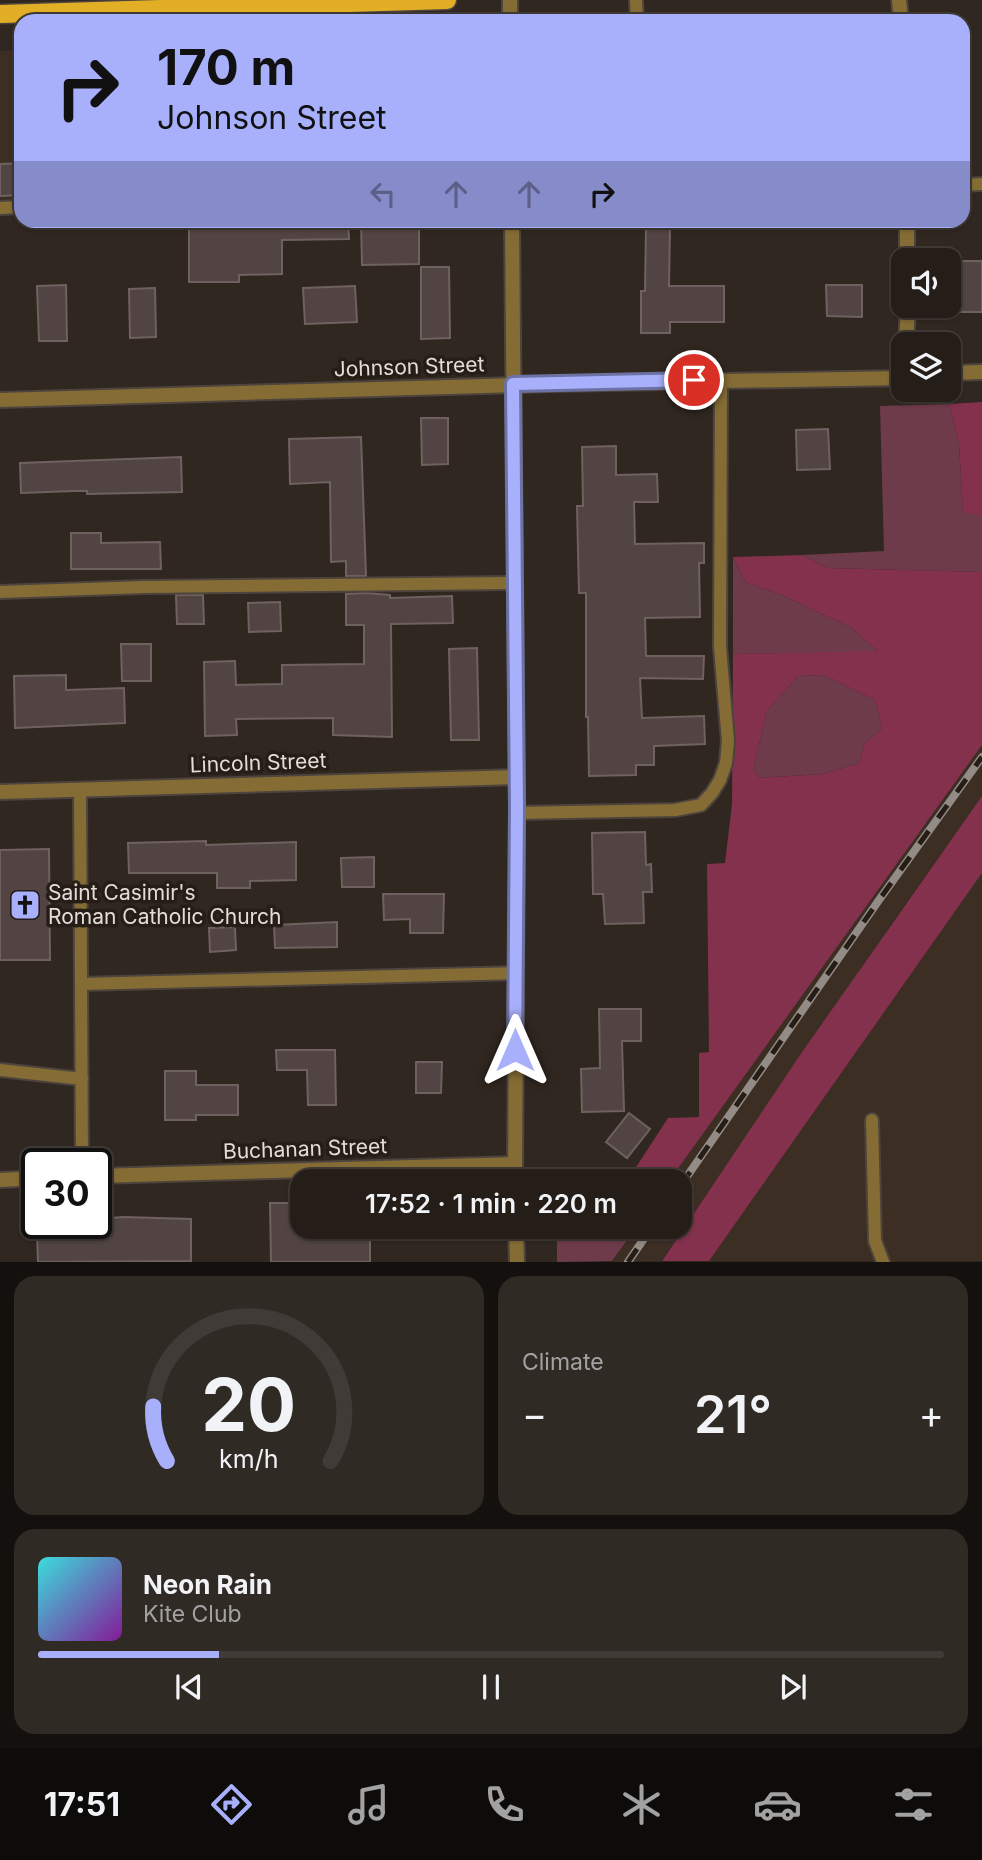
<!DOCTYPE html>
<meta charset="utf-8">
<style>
body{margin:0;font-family:Inter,sans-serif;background:#302a25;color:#f1f3f6;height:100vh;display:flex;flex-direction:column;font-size:26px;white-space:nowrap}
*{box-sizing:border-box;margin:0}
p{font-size:23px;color:#a3a2a2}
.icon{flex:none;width:38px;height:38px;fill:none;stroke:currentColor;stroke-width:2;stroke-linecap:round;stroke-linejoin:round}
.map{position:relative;height:1262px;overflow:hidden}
.details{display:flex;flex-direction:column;gap:14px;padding:14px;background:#14100d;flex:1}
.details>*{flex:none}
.top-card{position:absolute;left:14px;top:14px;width:956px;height:214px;border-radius:21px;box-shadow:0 2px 5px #0004,0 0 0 2px #413b37;background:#a8b0fc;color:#111;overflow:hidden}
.buttons{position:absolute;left:891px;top:248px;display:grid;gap:14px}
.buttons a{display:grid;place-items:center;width:70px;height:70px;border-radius:14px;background:#241d18;box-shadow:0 2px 5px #0004,0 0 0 2px #413b37;font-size:35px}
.speed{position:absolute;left:21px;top:1148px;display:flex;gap:14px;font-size:35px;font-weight:700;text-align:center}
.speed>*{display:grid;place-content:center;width:91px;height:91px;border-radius:50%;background:#241d18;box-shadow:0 2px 5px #0004,0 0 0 2px #413b37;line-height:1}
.speed .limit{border:4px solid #111;border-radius:10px;background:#fff;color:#111}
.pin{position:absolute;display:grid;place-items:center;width:60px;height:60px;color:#fff;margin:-30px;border:4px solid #fff;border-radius:50%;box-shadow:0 2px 7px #0007}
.me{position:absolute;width:77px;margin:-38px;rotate:0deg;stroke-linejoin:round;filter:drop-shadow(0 0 5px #0008)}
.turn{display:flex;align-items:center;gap:24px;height:147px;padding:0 28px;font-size:32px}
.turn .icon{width:91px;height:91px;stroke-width:2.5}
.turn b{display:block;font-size:49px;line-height:60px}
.lanes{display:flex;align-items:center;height:66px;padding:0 28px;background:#0003;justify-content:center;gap:35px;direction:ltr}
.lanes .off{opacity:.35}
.big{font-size:52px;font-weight:600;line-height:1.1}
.details .card{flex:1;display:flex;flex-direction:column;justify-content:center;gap:10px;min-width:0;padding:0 24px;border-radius:21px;background:#302a25}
.details .dial{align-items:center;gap:0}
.dial svg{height:182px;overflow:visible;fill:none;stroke:#413b37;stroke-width:7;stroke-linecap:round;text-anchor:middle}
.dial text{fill:#f1f3f6;stroke:none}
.song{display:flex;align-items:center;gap:21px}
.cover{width:84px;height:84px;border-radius:10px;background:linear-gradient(135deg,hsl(180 70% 55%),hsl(290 70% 35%))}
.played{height:7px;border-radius:4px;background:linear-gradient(90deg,#a8b0fc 20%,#413b37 20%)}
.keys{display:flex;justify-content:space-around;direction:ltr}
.heat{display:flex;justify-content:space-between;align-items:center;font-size:38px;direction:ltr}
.details .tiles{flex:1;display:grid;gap:14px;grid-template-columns:1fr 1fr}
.card:last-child{grid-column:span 2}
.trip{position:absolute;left:290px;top:1169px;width:402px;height:70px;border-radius:21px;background:#241d18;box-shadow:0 2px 5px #0004,0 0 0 2px #413b37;font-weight:600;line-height:70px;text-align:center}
.tabs{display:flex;height:112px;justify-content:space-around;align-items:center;background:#0e0c0a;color:#a3a2a2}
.tabs .icon{width:49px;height:49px}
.tabs .on{color:#a8b0fc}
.tabs b{font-size:32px;color:#f1f3f6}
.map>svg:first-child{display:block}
.built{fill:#3d2e24}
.green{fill:#6e3b4a}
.forest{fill:#83314d;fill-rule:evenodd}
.building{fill:#514442;stroke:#6f615f;stroke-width:2}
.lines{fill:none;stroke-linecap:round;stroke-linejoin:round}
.service-casing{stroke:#4d443d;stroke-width:16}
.minor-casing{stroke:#4d443d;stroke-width:18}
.primary-casing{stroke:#4d443d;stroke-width:21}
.service{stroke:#856c35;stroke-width:12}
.minor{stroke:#856c35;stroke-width:14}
.primary{stroke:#e2ae26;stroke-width:18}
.rail-casing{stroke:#938b86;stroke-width:8}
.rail{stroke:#261d17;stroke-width:5;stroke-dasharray:16;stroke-linecap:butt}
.route-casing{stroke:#6d72a4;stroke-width:18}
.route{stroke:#a8b0fc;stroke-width:12}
.labels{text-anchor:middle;stroke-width:7;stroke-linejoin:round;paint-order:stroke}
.street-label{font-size:21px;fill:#e3dcd8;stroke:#261d17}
.poi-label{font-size:21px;fill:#e3dcd8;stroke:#261d17;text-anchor:start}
</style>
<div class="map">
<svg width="982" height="1262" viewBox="0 0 982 1262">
<rect width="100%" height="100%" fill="#302720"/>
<g class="built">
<path d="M 21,50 L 21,203 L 0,203 L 0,51 Z"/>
<path d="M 982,745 L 982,796 L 901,910 L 661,1261 L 612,1262 L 637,1227 L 681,1227 L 681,1181 L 669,1181 Z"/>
<path d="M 982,873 L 982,1261 L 709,1261 Z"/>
</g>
<g class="green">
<path d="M 949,404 L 959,445 L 963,511 L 982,516 L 982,572 L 828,568 L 802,555 L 884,551 L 880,406 Z"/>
<path d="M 733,557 L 745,582 L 784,596 L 852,628 L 878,652 L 733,654 Z"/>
<path d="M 824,675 L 875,700 L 882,729 L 864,744 L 859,763 L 823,774 L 760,778 L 753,770 L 767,711 L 798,676 Z"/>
<path d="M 557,1227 L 616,1227 L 621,1229 L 636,1228 L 612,1261 L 557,1262 Z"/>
</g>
<g class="forest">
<path d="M 982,402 L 982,516 L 963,512 L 959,445 L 949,404 Z"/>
<path d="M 802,555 L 828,568 L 982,572 L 982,745 L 669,1181 L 627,1181 L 668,1118 L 699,1117 L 699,1053 L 709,1052 L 707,864 L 725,863 L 732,804 L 733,654 L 877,651 L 852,628 L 784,596 L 745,582 L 733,557 ZM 824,675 L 875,700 L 882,729 L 864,744 L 859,763 L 823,774 L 760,778 L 753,770 L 767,711 L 798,676 Z"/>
<path d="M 982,796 L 982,873 L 709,1261 L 662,1261 L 800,1055 Z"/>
</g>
<g class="building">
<path d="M 21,163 L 21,195 L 0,196 L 0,164 Z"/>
<path d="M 189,220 L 348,220 L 349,239 L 282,240 L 282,274 L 239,275 L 239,282 L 189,282 Z"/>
<path d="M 361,220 L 419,220 L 419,264 L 362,265 Z"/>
<path d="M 646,228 L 670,228 L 669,286 L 724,286 L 724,322 L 670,322 L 670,333 L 641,333 L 641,291 L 645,291 Z"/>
<rect x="948" y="261" width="34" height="51"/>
<path d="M 421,267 L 449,267 L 450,338 L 421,339 Z"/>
<path d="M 66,285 L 67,341 L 39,341 L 37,286 Z"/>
<path d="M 826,285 L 862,285 L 862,317 L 827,316 Z"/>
<path d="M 355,286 L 357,322 L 305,324 L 303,288 Z"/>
<path d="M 155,288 L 156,337 L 130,338 L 129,289 Z"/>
<path d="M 421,418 L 448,418 L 448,464 L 422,465 Z"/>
<path d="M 828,429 L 830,469 L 797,470 L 796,430 Z"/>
<path d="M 361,437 L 366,576 L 346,576 L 346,561 L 331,562 L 330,482 L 290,484 L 289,439 Z"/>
<path d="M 616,446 L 616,475 L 657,474 L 658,502 L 634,502 L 635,544 L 704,543 L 704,563 L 699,563 L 700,617 L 645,618 L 646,656 L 704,656 L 703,679 L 640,678 L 642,718 L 704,716 L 705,744 L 654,746 L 654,765 L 636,765 L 636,775 L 589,776 L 588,717 L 586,717 L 586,593 L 579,593 L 577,506 L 583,506 L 582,447 Z"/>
<path d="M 181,457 L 182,492 L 87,494 L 87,491 L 74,491 L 21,493 L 20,463 Z"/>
<path d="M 71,533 L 101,533 L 101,543 L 160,542 L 161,569 L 71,569 Z"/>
<path d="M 366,593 L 390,595 L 390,598 L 452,596 L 453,623 L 391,624 L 392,737 L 333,735 L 333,718 L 236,719 L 237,735 L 205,736 L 204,662 L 235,661 L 236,685 L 282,684 L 282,665 L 364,664 L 364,625 L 346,625 L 346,594 Z"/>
<path d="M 176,595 L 203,595 L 204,624 L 177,624 Z"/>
<path d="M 280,602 L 281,631 L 249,632 L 248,603 Z"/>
<path d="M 121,644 L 151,644 L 151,681 L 122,681 Z"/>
<path d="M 477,648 L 479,740 L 451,740 L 449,649 Z"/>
<path d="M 66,675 L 66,690 L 124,688 L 125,723 L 15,728 L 14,676 Z"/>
<path d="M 645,832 L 646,865 L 651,864 L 652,892 L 643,892 L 644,923 L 605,924 L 603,894 L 593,894 L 592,833 Z"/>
<path d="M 206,841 L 206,845 L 296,842 L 296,880 L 250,881 L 250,888 L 217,888 L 217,873 L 129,873 L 128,843 Z"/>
<path d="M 49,849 L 50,960 L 0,960 L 0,850 Z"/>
<path d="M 374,857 L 374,887 L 342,887 L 341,858 Z"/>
<path d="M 383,894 L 444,894 L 443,933 L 410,933 L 410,919 L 384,920 Z"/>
<path d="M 337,922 L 337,947 L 275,948 L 274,925 Z"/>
<path d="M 235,927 L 236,950 L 210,952 L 209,928 Z"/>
<path d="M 599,1009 L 641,1009 L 641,1041 L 622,1041 L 624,1111 L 582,1112 L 581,1069 L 600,1068 Z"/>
<path d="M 276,1050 L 335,1050 L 336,1105 L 308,1105 L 307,1070 L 277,1070 Z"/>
<path d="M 416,1062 L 442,1062 L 441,1093 L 416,1093 Z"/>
<path d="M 165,1071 L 196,1071 L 196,1085 L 238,1085 L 238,1115 L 196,1115 L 196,1120 L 165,1120 Z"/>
<path d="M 629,1113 L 650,1129 L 627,1158 L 606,1142 Z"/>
<path d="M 270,1203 L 300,1203 L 301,1227 L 370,1227 L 370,1262 L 271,1262 Z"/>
<path d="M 124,1217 L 191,1219 L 191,1261 L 38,1262 L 37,1232 L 90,1232 L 90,1228 L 93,1228 L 93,1223 L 96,1223 L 96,1219 Z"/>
</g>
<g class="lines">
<g class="service-casing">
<g id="service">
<path d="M 636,0 L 637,21"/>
<path d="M 962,185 L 982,184"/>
<path d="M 0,208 L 21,207"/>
<path d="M 0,592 L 144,587 L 515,583"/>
<path d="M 80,789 L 82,1164"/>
<path d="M 517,813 L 675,810 L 701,805 L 712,793 L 720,780 L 726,763 L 728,741 L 720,647 L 721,380"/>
<path d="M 81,984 L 516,973"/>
<path d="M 0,1070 L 82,1079"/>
<path d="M 872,1120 L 875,1241 L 883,1262"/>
</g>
</g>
<g class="minor-casing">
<g id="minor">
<path d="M 510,0 L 510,21"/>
<path d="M 899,0 L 901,21"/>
<path d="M 512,220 L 517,813 L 515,1181"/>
<path d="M 907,220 L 907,261"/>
<path d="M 906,345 L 908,306"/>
<path d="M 948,373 L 982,372"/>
<path d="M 0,400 L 550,384 L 903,378"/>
<path d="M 0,792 L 516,777"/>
<path d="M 96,1176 L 515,1164"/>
<path d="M 0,1180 L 37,1178"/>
<path d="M 516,1227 L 517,1262"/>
</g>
</g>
<g class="primary-casing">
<path id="primary" d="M 0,14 L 447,0"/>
</g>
<use href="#service" class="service"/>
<use href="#minor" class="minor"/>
<use href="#primary" class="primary"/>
<g class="rail-casing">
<g id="rail">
<path d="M 681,1185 L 879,900 L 982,757"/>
<path d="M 628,1262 L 652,1227"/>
</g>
</g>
<use href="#rail" class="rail"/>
</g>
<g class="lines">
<g class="route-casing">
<path id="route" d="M 515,1050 L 517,807 L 513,384 L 694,380"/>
</g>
<use href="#route" class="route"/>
</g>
<defs>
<g id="church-square" transform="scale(1.575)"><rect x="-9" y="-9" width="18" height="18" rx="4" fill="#a8b0fc" stroke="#261d17"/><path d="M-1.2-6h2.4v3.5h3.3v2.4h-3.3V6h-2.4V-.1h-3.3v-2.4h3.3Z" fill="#111"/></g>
</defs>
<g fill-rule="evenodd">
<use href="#church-square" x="25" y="905"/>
</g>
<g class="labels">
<g class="street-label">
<text transform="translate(409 367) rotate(-2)" y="7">Johnson Street</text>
<text transform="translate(258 763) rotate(-2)" y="7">Lincoln Street</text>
<text transform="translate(305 1149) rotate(-2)" y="7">Buchanan Street</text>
</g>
<g class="poi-label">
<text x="48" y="900">Saint Casimir's<tspan x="48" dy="24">Roman Catholic Church</tspan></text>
</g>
</g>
</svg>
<div class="buttons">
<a><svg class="icon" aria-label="sound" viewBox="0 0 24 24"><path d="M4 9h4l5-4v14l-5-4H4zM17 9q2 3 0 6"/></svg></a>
<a><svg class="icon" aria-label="layers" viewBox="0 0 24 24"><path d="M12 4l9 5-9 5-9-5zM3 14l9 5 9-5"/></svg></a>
</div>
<div class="speed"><div class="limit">30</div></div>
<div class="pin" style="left:694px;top:380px;background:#d93025"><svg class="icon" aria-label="arrive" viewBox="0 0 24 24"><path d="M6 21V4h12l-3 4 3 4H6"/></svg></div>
<svg class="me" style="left:515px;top:1050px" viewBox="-20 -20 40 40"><path d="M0-17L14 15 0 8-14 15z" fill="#a8b0fc" stroke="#fff" stroke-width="4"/></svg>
<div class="trip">17:52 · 1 min · 220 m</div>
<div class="top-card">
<div class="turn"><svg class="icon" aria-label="right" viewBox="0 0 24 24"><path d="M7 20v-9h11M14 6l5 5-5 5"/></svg><div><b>170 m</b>Johnson Street</div></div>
<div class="lanes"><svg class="icon off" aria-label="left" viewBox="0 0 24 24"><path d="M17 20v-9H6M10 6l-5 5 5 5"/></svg><svg class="icon off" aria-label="ahead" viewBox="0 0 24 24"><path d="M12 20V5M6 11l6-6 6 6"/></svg><svg class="icon off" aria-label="ahead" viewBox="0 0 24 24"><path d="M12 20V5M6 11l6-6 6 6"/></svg><svg class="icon" aria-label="right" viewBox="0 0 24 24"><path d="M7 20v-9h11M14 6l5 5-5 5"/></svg></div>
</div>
</div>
<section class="details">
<div class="tiles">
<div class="card dial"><svg viewBox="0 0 100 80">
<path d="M14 69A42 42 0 1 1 86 69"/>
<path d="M14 69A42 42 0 0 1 8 45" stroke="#a8b0fc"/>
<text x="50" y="56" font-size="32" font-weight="700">20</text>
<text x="50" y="72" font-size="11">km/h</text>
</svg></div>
<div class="card"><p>Climate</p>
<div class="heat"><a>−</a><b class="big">21°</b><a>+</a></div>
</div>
<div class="card">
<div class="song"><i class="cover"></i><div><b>Neon Rain</b><p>Kite Club</p></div></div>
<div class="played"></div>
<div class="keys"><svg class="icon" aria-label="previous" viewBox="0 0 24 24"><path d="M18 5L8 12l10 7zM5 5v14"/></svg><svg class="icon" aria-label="pause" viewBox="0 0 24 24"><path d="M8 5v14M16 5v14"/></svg><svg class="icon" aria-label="next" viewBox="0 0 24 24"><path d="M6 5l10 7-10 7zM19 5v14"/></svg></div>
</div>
</div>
</section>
<nav class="tabs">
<b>17:51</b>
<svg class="icon on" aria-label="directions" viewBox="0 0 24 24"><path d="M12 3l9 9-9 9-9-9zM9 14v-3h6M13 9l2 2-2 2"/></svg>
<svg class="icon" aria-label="music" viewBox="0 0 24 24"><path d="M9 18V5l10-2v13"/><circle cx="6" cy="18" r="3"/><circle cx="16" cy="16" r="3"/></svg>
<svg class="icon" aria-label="phone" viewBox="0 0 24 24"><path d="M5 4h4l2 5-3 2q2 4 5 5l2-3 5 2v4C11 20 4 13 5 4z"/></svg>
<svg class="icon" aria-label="climate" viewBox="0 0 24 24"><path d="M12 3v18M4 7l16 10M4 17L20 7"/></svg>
<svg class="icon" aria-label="car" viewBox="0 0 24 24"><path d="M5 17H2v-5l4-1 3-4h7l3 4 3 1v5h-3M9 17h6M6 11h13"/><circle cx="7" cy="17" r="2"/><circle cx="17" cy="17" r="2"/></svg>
<svg class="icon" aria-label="filters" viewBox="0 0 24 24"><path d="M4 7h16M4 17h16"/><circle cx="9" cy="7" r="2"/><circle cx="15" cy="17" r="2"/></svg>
</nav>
